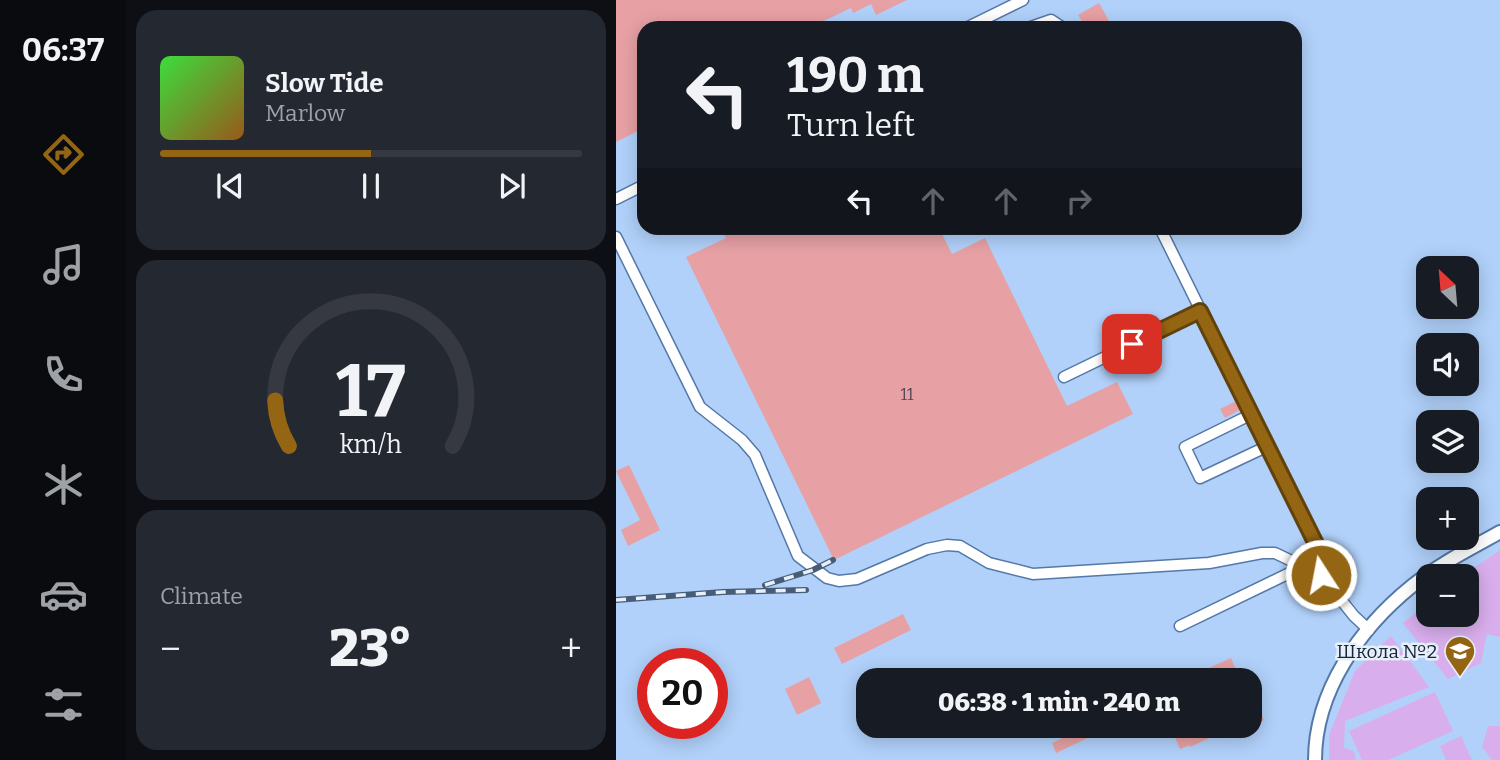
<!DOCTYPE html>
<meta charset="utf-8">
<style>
body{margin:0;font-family:Bitter,serif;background:#242831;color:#f1f3f6;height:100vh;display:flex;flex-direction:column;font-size:26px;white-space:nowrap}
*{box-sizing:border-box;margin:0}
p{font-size:23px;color:#9ea1a6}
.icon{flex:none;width:38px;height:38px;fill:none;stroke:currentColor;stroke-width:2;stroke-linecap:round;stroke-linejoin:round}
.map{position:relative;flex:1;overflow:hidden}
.panel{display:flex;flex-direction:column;gap:10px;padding:10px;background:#0d0f14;width:490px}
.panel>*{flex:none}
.guide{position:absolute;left:21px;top:21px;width:665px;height:214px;border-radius:21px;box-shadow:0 4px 18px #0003;background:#171b24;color:#f1f3f6;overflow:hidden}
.needle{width:46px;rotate:334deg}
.tools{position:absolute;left:800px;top:256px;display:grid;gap:14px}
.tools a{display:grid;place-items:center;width:63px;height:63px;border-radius:14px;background:#171b24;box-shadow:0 4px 18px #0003;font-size:35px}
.speed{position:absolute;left:21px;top:648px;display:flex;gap:14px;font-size:35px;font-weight:700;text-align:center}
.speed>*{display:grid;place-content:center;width:91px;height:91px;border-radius:50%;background:#171b24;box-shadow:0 4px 18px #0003;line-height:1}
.speed .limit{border:10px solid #d22;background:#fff;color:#111}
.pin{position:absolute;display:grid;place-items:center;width:60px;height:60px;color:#fff;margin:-30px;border-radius:14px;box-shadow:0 4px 10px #0006}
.me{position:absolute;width:77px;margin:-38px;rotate:349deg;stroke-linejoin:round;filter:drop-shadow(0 0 5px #0008)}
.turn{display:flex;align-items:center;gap:24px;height:147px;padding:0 35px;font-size:32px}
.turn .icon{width:91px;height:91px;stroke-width:2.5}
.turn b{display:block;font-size:49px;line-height:60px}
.lanes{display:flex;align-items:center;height:66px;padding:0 35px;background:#0003;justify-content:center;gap:35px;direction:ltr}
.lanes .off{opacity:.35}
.big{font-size:52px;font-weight:800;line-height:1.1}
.panel .card{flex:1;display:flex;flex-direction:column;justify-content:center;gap:10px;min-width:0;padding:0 24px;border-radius:21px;background:#242831}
.panel .dial{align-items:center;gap:0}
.dial svg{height:182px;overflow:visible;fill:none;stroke:#363941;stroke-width:7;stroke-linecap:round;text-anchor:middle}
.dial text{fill:#f1f3f6;stroke:none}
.song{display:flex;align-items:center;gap:21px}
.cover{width:84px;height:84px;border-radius:10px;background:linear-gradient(135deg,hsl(120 70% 55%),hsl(30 70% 35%))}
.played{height:7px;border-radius:4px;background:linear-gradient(90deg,#946513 50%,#363941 50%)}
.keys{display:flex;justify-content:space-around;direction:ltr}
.heat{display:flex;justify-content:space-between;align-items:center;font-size:38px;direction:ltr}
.trip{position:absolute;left:240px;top:668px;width:406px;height:70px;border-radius:21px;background:#171b24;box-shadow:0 4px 18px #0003;font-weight:800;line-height:70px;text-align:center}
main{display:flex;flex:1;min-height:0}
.tab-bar{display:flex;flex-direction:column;width:126px;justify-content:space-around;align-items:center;background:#090b0e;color:#9ea1a6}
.tab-bar .icon{width:49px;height:49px}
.tab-bar .on{color:#946513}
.tab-bar b{font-size:32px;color:#f1f3f6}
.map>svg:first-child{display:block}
.green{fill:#d9aeed}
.building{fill:#e7a1a5}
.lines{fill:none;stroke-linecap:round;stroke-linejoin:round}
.minor-casing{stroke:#5478a7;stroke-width:13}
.major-casing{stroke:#5478a7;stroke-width:16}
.minor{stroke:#fff;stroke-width:10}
.major{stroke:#fff;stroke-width:12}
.rail-casing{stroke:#475c76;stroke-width:6}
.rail{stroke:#e7effa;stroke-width:3.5;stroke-dasharray:10;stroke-linecap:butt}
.route-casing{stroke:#60420c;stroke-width:18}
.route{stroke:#946513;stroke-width:12}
.labels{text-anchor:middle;stroke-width:5;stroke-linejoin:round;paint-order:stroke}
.number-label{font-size:16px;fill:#4a4453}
.poi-label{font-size:19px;fill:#162538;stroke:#e7effa;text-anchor:end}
</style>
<main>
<nav class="tab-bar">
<b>06:37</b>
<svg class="icon on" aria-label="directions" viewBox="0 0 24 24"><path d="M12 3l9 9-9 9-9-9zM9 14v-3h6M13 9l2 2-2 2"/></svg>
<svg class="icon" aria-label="music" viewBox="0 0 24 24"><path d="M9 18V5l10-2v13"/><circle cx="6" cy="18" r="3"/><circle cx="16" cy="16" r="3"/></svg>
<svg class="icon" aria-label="phone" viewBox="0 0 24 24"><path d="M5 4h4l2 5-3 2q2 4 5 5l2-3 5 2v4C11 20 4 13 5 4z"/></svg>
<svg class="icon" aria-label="climate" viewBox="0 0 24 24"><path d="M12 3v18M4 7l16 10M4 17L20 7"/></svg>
<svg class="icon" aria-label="car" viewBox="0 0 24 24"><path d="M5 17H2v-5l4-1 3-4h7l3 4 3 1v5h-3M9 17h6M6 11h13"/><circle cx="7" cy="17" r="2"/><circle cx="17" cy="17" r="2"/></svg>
<svg class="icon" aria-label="filters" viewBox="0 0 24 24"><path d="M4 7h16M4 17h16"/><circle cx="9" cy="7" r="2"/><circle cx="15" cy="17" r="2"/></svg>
</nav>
<section class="panel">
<div class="card">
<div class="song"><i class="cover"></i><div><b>Slow Tide</b><p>Marlow</p></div></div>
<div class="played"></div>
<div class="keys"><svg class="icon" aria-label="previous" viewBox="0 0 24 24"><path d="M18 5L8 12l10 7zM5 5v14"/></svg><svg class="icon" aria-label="pause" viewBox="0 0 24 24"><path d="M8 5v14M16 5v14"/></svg><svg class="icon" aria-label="next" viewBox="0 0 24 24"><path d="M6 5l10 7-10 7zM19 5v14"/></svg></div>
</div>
<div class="card dial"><svg viewBox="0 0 100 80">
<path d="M14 69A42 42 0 1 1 86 69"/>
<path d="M14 69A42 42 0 0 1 8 49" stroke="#946513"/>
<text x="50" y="56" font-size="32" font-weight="700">17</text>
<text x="50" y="72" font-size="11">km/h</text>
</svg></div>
<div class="card"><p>Climate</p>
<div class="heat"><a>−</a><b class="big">23°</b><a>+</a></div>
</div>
</section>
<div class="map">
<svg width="884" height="760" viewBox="0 0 884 760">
<rect width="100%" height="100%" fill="#b1d1fa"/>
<g class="green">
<path d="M 884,550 L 884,637 L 871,634 L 865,663 L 832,679 L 787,623 L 812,603 L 812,614 L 850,614 L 850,576 L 846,576 Z"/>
<path d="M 775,636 L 813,687 L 729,721 L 728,748 L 738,751 L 740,760 L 713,760 L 713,735 L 739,671 Z"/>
<path d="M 819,692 L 837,731 L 772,760 L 746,760 L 733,731 Z"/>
<path d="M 872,726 L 884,726 L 884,760 L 876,760 L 866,747 Z"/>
<path d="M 845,736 L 856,760 L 830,760 L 824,746 Z"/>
</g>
<g class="building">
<path d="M 0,0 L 291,0 L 260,15 L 255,4 L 237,13 L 235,8 L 199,25 L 201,28 L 28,28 L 28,128 L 0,142 Z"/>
<path d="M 483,3 L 497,28 L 470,28 L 462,15 Z"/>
<path d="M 105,228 L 323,228 L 336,254 L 369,238 L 451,406 L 501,382 L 517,414 L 218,560 L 70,257 L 110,238 Z"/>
<path d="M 620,401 L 624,410 L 609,418 L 604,409 Z"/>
<path d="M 13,465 L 44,530 L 12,546 L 5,530 L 24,520 L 0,471 Z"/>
<path d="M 287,614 L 295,630 L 226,664 L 218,648 Z"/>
<path d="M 615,658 L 623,677 L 614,681 L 564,681 Z"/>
<path d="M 193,677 L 205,703 L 181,715 L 169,689 Z"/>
<path d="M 634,690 L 648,720 L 634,727 Z"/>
<path d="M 472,726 L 497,726 L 440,753 L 436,743 Z"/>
<path d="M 554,726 L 620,726 L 574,747 L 574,745 L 564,749 Z"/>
</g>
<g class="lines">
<g class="minor-casing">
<g id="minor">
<path d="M 350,28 L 407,0"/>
<path d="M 412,28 L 435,20 L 447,28"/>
<path d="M 0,199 L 28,185"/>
<path d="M 544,228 L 702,548 L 705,575"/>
<path d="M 0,237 L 84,407 L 126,440 L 139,455 L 182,556 L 211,578 L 223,581 L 241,579 L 311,549 L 331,545 L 344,546 L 373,563 L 417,574 L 593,563 L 646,553 L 659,553 L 705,575 L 738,616 L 753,630"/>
<path d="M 448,377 L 584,311"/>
<path d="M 636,414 L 569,447 L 584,478 L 652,446"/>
<path d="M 564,626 L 688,566"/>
</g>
</g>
<g class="major-casing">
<path id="major" d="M 699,760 C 699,691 744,628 796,586 C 823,564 854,549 884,532"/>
</g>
<use href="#minor" class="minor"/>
<use href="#major" class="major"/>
<g class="rail-casing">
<g id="rail">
<path d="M 149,585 L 197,570 L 217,560"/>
<path d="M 0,600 L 107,592 L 190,590"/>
</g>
</g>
<use href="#rail" class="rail"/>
</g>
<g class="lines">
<g class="route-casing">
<path id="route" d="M 516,344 L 584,311 L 702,548 L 705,575"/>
</g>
<use href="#route" class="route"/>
</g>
<defs>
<g id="school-pin" transform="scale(1.575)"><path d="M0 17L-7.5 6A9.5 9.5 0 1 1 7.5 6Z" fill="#946513" stroke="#e7effa"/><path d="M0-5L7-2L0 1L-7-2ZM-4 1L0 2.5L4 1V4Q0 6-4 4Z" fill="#fff"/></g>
</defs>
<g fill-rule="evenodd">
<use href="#school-pin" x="844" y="651"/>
</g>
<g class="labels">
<g class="number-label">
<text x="291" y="400">11</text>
</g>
<g class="poi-label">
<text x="821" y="658">Школа №2</text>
</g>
</g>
</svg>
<div class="tools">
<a><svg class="needle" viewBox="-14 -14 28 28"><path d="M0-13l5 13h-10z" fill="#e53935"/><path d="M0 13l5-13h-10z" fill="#9ea1a6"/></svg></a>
<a><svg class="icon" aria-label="sound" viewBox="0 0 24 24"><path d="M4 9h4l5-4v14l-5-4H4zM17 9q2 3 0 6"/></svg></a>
<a><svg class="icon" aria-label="layers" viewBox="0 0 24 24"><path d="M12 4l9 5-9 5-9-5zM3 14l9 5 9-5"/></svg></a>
<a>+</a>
<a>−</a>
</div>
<div class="speed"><div class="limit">20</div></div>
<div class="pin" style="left:516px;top:344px;background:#d93025"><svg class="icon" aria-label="arrive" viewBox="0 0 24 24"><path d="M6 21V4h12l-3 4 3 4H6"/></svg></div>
<svg class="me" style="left:705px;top:575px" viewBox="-20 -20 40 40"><circle r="17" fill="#946513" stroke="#fff" stroke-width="3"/><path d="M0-11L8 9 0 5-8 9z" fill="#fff"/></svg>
<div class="trip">06:38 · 1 min · 240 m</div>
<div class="guide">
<div class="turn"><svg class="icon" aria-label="left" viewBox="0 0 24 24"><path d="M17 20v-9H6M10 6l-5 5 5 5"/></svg><div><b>190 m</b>Turn left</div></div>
<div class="lanes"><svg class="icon" aria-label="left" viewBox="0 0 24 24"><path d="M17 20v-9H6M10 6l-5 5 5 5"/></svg><svg class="icon off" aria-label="ahead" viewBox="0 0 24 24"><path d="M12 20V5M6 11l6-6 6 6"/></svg><svg class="icon off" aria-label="ahead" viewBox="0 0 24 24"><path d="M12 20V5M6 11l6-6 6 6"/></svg><svg class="icon off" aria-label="right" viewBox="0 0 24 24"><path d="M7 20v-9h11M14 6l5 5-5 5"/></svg></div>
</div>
</div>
</main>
